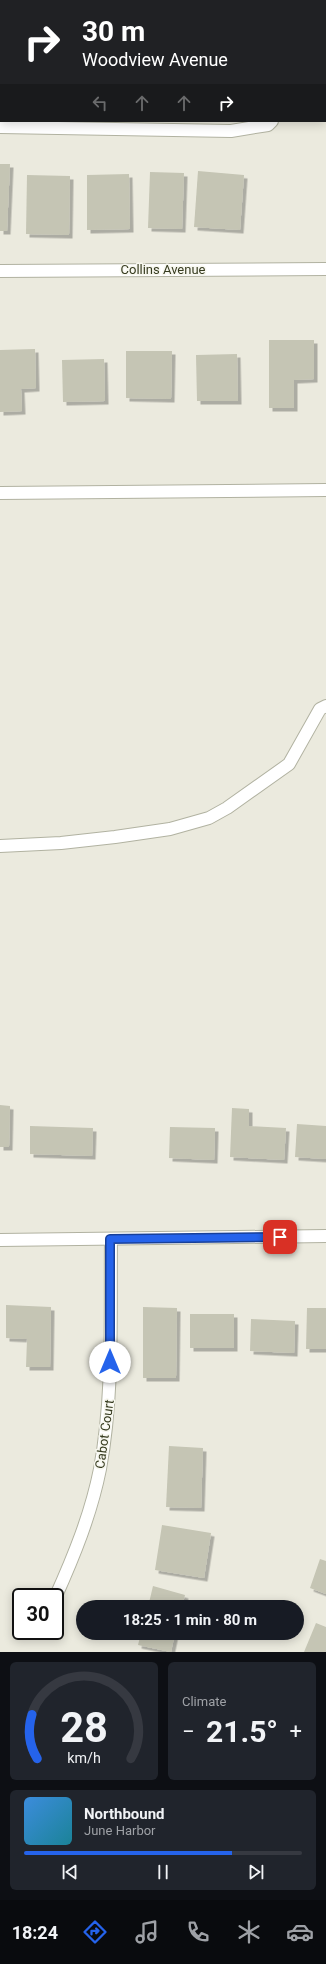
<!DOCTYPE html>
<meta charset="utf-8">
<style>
body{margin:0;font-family:Roboto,sans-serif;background:#20242c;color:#f1f3f6;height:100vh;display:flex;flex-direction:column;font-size:15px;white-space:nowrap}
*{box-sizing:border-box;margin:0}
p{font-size:13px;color:#9ea1a6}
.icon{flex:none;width:22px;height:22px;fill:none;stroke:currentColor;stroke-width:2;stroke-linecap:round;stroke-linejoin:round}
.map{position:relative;height:1652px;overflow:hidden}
.details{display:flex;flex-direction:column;gap:10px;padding:10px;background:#0d0f14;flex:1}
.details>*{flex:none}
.banner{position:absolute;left:0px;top:0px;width:326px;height:122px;box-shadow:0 2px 10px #0003;background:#202124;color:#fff;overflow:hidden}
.speed{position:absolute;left:12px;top:1588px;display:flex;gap:8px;font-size:20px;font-weight:700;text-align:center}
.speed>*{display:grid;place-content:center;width:52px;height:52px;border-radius:50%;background:#171b24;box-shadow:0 2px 10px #0003;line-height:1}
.speed .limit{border:2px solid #111;border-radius:6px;background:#fff;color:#111}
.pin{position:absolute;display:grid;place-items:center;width:34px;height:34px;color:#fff;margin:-17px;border-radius:8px;box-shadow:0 2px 6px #0006}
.me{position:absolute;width:44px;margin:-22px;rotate:0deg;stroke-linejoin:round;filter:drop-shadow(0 0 3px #0008)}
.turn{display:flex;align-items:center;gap:14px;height:84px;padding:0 16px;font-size:18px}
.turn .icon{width:52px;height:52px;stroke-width:2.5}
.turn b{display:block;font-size:28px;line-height:34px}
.lanes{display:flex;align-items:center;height:38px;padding:0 16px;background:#0003;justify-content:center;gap:20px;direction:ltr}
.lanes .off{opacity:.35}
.big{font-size:30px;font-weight:700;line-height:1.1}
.details .tile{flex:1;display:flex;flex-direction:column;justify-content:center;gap:6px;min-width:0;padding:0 14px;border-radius:6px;background:#20242c}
.details .dial{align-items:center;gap:0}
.dial svg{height:104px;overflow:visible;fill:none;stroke:#363941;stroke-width:7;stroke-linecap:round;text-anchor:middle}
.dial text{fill:#f1f3f6;stroke:none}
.song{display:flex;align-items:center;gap:12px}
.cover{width:48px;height:48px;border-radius:6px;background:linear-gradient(135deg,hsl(210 70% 55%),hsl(190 70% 35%))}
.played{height:4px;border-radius:2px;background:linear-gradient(90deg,#2563eb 75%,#363941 75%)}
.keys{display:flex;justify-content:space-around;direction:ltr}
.heat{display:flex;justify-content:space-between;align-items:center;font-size:22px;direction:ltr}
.details .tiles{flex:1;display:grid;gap:10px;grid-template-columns:1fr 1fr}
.tile:last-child{grid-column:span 2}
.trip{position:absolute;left:76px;top:1600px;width:228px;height:40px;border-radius:20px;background:#171b24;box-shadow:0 2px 10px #0003;font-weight:700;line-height:40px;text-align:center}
.tab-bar{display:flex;height:64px;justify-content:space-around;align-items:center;background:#090b0e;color:#9ea1a6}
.tab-bar .icon{width:28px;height:28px}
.tab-bar .selected{color:#2563eb}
.tab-bar b{font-size:18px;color:#f1f3f6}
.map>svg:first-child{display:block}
.building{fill:#c5c5b4;filter:url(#shadow)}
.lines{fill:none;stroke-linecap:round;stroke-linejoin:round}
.service-casing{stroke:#b1b2a1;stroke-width:14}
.minor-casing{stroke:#b1b2a1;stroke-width:14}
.tertiary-casing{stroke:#b1b2a1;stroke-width:14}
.service{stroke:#fff;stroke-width:12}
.minor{stroke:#fff;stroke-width:12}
.tertiary{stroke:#fff;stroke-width:12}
.route-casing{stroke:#184099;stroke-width:10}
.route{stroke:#2563eb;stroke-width:7}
.labels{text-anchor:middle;stroke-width:3;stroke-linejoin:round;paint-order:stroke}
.street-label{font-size:13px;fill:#363b1f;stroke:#f7f7ef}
</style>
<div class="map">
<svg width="326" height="1652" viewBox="0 0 326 1652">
<defs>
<filter id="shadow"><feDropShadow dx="3.5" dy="3.5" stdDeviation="0" flood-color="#0004"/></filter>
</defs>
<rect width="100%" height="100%" fill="#ebeade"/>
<g class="building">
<path d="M 0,164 L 10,164 L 7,231 L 0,231 Z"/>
<path d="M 198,171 L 244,175 L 240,230 L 194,227 Z"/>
<path d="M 150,172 L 184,173 L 182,229 L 148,228 Z"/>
<path d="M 129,174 L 130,229 L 87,230 L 87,175 Z"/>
<path d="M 27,175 L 70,176 L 69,235 L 26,234 Z"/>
<path d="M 269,340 L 314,340 L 314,379 L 294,380 L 294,408 L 269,408 Z"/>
<path d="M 35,349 L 36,388 L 21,389 L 22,411 L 0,412 L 0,350 Z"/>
<path d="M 126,351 L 172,351 L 171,399 L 126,398 Z"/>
<path d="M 237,354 L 238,401 L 197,401 L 196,355 Z"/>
<path d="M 104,359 L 105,401 L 63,402 L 62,360 Z"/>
<path d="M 0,1105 L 10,1106 L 9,1147 L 0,1147 Z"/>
<path d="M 232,1108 L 249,1109 L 249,1126 L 286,1128 L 284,1160 L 230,1157 Z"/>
<path d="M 297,1124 L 326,1126 L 326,1159 L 295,1157 Z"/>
<path d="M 30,1126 L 93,1128 L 92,1156 L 30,1154 Z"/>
<path d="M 170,1127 L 215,1128 L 214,1160 L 169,1158 Z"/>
<path d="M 6,1305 L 51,1307 L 50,1367 L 26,1367 L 27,1339 L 6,1338 Z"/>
<path d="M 143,1307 L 177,1308 L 176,1378 L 143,1378 Z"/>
<path d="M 307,1308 L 326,1308 L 326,1349 L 306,1349 Z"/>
<rect x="190" y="1314" width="44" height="34"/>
<path d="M 251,1319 L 295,1321 L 294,1353 L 250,1351 Z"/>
<path d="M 169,1446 L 203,1448 L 201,1508 L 166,1507 Z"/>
<path d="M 162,1525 L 211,1533 L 204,1578 L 155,1570 Z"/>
<path d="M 320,1559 L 326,1561 L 326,1594 L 310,1588 Z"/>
<path d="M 153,1586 L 185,1595 L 182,1607 L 148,1607 Z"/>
<path d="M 316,1623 L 326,1627 L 326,1652 L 304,1652 Z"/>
<path d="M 141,1633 L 175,1633 L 171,1652 L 138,1645 Z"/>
</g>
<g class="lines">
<g class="service-casing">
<g id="service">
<path d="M 292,1 L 292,0"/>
<path d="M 0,127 L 231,131 L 268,125 L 272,121"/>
<path d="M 0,493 L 326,490"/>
</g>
</g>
<g class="minor-casing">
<g id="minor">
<path d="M 0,846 L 61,843 L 115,837 L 170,829 L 209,818 L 227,808 L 289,764 L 320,709 L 326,706"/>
<path d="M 0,1240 L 326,1236"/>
<path d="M 55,1598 C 74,1556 91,1514 100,1469 C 114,1393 110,1315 111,1239"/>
</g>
</g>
<g class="tertiary-casing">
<path id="tertiary" d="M 0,271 L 326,269"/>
</g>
<use href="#service" class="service"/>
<use href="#minor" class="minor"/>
<use href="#tertiary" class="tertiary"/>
</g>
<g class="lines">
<g class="route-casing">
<path id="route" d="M 110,1362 L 110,1239 L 280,1237"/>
</g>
<use href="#route" class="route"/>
</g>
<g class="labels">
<g class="street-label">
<text x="163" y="274">Collins Avenue</text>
<text transform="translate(104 1434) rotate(-82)" y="5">Cabot Court</text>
</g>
</g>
</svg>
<div class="speed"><div class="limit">30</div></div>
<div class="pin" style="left:280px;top:1237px;background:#d93025"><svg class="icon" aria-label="arrive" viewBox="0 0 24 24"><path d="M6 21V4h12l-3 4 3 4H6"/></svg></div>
<svg class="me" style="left:110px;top:1362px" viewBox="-20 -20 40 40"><circle r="19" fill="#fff"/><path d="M0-13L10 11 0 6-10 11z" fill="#2563eb"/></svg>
<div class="trip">18:25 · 1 min · 80 m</div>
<div class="banner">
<div class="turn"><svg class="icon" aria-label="right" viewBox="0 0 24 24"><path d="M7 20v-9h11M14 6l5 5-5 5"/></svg><div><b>30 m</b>Woodview Avenue</div></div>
<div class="lanes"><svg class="icon off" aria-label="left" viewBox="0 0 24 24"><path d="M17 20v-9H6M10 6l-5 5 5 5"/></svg><svg class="icon off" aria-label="ahead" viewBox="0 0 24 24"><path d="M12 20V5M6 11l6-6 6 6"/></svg><svg class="icon off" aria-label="ahead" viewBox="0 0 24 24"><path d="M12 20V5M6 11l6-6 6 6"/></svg><svg class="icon" aria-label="right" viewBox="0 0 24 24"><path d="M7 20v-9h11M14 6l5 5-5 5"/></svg></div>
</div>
</div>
<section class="details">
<div class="tiles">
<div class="tile dial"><svg viewBox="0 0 100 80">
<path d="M14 69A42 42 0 1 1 86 69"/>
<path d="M14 69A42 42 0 0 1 10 35" stroke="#2563eb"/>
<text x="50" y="56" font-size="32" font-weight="700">28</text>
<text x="50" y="72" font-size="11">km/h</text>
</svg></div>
<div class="tile"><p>Climate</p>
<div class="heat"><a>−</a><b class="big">21.5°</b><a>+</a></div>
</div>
<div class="tile">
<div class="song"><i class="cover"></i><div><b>Northbound</b><p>June Harbor</p></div></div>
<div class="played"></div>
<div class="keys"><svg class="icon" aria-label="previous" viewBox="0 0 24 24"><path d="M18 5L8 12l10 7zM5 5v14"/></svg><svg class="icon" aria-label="pause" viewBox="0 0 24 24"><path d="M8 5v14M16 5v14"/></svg><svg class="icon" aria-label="next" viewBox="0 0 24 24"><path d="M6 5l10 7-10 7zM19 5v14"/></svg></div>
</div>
</div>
</section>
<nav class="tab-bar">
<b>18:24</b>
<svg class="icon selected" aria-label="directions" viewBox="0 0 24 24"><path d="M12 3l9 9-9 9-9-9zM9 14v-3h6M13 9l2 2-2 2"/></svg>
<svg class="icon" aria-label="music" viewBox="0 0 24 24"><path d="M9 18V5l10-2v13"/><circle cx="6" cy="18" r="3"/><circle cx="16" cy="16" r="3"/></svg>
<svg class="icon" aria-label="phone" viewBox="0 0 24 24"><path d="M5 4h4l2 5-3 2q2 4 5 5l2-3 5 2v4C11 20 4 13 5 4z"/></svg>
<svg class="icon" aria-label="climate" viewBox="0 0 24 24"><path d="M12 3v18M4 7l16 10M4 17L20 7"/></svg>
<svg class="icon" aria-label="car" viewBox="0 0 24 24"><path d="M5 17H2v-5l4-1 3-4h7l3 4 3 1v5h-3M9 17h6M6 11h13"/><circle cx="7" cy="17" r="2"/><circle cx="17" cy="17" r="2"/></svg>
</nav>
